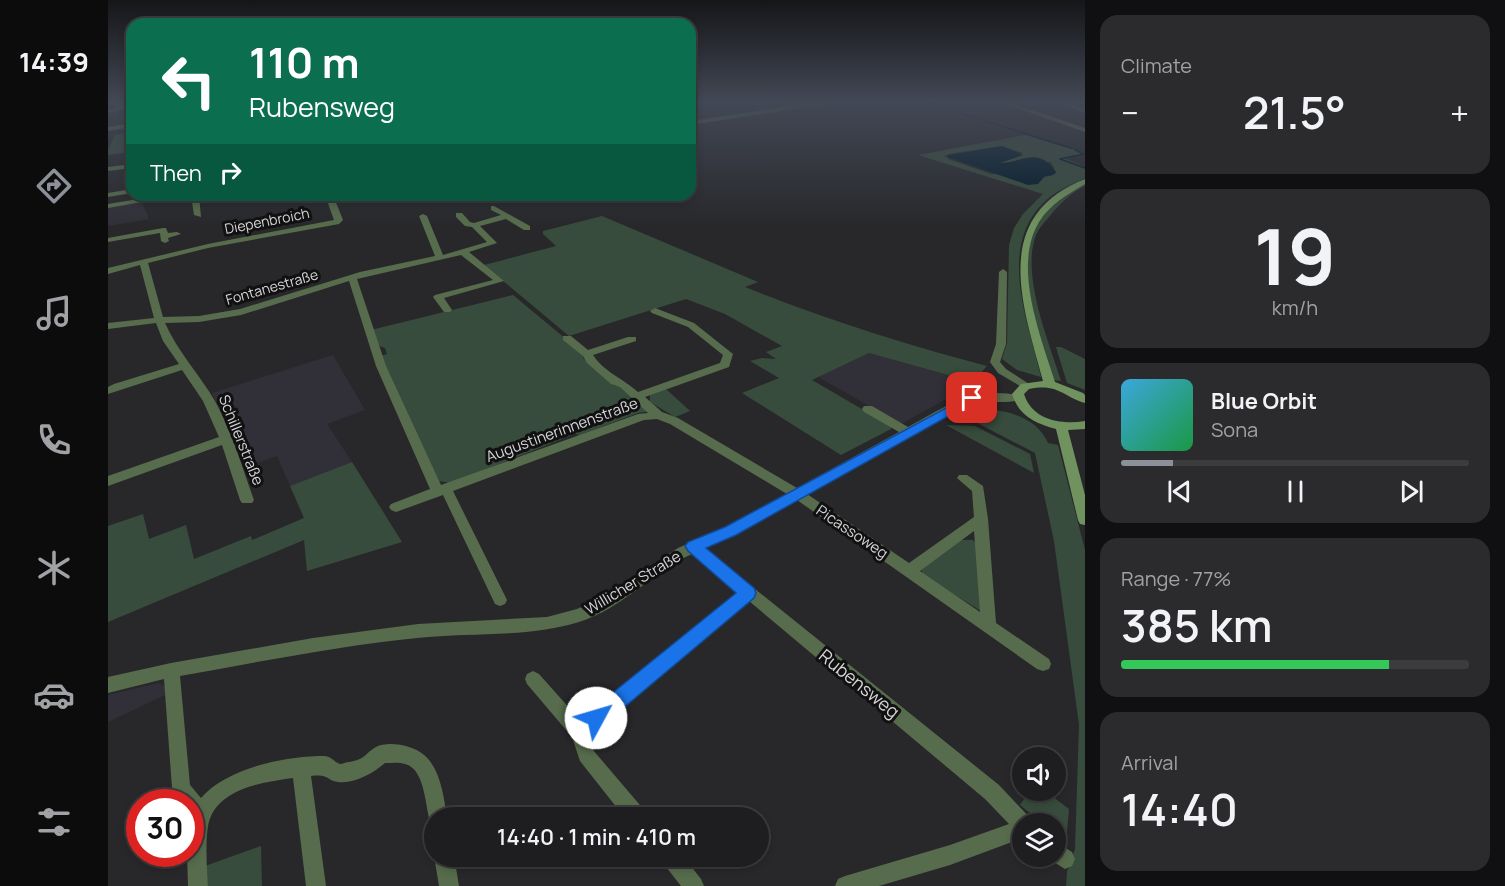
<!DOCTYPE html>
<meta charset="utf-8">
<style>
body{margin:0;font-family:Manrope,sans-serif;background:#2b2b2d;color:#f1f3f6;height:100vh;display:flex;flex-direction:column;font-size:22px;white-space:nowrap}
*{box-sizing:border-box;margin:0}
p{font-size:20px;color:#a1a2a5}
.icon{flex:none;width:33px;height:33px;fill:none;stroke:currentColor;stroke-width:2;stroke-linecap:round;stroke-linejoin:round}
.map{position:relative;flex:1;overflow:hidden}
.sheet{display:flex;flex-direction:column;gap:15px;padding:15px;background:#101012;width:420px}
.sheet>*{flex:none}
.hud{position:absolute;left:18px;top:18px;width:570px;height:183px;border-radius:18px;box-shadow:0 3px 9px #0003,0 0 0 2px #3c3c3e;background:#0b6e4f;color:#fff;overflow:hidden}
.buttons{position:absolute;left:904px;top:747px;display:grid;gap:12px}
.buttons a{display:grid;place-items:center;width:54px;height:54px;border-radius:50%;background:#1e1e20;box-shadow:0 3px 9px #0003,0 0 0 2px #3c3c3e;font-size:30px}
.speed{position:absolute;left:18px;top:789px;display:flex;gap:12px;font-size:30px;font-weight:700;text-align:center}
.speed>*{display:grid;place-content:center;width:78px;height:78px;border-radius:50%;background:#1e1e20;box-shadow:0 3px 9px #0003,0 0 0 2px #3c3c3e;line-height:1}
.speed .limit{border:9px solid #d22;background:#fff;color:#111}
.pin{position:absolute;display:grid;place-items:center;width:51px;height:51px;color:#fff;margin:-26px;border-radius:12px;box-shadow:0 3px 9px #0006}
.me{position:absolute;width:66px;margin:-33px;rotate:51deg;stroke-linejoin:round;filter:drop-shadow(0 0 4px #0008)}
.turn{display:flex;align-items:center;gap:21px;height:126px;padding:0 24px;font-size:27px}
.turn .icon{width:78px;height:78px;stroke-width:2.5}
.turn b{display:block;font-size:42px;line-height:51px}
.then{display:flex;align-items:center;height:57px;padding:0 24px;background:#0003;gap:12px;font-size:22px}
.big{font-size:45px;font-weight:600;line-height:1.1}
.sheet .widget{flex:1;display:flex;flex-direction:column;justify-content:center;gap:9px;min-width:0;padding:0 21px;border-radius:18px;background:#2b2b2d}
.sheet .dial{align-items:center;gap:0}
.dial b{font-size:78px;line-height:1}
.song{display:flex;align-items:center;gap:18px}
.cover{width:72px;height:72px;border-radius:9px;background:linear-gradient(135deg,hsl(200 70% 55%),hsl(140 70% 35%))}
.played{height:6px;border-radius:3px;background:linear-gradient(90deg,#8c9099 15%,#3c3c3e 15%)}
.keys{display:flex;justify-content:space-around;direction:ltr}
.heat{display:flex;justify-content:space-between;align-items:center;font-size:33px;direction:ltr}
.charge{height:9px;border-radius:4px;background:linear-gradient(90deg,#34c759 77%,#3c3c3e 0)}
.trip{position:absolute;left:316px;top:807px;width:345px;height:60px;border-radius:30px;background:#1e1e20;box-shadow:0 3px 9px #0003,0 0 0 2px #3c3c3e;font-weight:600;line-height:60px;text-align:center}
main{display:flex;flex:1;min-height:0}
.tab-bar{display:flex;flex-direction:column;width:108px;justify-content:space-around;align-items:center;background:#0c0c0d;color:#a1a2a5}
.tab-bar .icon{width:42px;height:42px}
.tab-bar .on{color:#8c9099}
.tab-bar b{font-size:27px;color:#f1f3f6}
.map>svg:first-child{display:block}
.built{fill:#313039}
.green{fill:#374c3c;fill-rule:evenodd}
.water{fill:#001a2b}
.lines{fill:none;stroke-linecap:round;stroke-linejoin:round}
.stream{stroke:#001a2b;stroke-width:1.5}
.minor{fill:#576c4c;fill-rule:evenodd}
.secondary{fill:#70925e;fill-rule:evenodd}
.route{fill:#1a73e8;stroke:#114b97;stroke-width:1.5}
.labels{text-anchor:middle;stroke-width:6;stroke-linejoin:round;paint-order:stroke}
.far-street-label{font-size:14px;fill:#d5d5d8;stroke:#111112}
.street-label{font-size:15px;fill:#d5d5d8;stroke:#111112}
.near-street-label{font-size:18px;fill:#d5d5d8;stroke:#111112}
</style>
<main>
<nav class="tab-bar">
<b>14:39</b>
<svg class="icon on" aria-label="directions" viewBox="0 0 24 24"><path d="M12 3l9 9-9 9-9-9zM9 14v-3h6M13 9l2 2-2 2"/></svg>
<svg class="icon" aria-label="music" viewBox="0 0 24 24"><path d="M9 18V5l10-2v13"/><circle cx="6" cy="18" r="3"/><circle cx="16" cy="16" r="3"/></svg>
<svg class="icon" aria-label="phone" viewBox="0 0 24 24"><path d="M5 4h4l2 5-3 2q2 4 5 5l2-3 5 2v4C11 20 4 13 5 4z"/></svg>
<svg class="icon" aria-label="climate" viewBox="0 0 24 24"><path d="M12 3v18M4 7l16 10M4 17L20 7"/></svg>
<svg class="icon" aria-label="car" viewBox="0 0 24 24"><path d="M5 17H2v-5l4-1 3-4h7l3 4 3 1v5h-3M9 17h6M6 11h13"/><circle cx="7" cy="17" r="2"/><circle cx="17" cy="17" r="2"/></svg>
<svg class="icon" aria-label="filters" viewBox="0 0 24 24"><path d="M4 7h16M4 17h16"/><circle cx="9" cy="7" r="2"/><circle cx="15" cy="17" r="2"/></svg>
</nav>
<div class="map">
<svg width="977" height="886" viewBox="0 0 977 886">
<rect width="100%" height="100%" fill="#28282b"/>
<g class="built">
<path d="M 28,202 L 34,202 L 41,219 L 0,226 L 0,207 Z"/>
<path d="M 761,353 L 865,382 L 849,393 L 793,424 L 710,377 Z"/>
<path d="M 225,355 L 257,410 L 219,424 L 244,462 L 182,486 L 169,456 L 140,466 L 114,402 L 108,401 L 104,393 Z"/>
<path d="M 51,683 L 58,687 L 59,694 L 0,722 L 0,695 Z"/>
</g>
<g class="green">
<path d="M 24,132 L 24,152 L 0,155 L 0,149 L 7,135 Z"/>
<path d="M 917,135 L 977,153 L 958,159 L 977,167 L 977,178 C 962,185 945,192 933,205 C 890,252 921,323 933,377 L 909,370 L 894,359 L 899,343 L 901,245 L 906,228 L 915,214 L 935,194 L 810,155 ZM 894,146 L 915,153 L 892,163 L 943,162 L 946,168 L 944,176 L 883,174 L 840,159 L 840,154 Z"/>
<path d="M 977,183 L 977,186 C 965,191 954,202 945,212 C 939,220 930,228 927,238 C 914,278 941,342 953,381 L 946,380 C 933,333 905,272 928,225 C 938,205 959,194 977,183 Z"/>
<path d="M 494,216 L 650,282 L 637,287 C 716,319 796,344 879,366 L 865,382 L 761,353 L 704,380 L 783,426 L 783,429 L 733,455 L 634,393 L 671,378 L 642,361 L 654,358 L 668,359 L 658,352 L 674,346 L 617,314 L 578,299 L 461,336 L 376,265 L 448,246 L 435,234 L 435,231 Z"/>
<path d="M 405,295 L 476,354 L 475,358 L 507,386 L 512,385 L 543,411 L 530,413 L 472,435 L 467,434 L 343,483 L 331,481 L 275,365 L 272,356 L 279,354 L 277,348 L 271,346 L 263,330 Z"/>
<path d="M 948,347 L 953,347 L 977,359 L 977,390 L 959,383 Z"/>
<path d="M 558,389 L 582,411 L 567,417 L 542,402 L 542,395 Z"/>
<path d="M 877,409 C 903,411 929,418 940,443 L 950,445 L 977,550 L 977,886 L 958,886 L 959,872 L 967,849 L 971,725 L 946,541 L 927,453 L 856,416 L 866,410 Z"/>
<path d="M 838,425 L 867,426 L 922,454 L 926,473 Z"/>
<path d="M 244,462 L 294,542 L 199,571 L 196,540 L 0,622 L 0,526 L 35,514 L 41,539 L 78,525 L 86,559 L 143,536 L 144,540 L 196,518 L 182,486 Z"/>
<path d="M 852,540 L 865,540 L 873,549 L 873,611 L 815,575 L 813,568 Z"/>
<path d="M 922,790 L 937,791 L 961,809 L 958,842 L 948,834 L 948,824 L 935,823 L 912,805 Z"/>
<path d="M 153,846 L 154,886 L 100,886 L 97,866 Z"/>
</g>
<path class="water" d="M 894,146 L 915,155 L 892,163 C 916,162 930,146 948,172 L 947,174 L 936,177 L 930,184 L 920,185 L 836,156 Z"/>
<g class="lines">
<g class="stream">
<path d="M 817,102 L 963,148"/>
<path d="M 967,150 L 976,154 L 952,159 L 977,168"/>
</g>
<g class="minor">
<path d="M 724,102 L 747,102 L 693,108 L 582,125 L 582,121 L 693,104 Z"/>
<path d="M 892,102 L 900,102 L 977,128 L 977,132 Z"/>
<path d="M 945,102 L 953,102 L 977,109 L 977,113 Z"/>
<path d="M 24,103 L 24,107 L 0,113 L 0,109 L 7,109 L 8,106 Z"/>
<path d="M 24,123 L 24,127 L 0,131 L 0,127 Z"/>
<path d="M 24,164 L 24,168 L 0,171 L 0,167 Z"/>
<path d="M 24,189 L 24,193 L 0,197 L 0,193 Z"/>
<path d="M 55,195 L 73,195 L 0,208 L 0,204 Z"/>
<path d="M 83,195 L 91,195 L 93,217 L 86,215 Z"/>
<path d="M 217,195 L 225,195 L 235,220 L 231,224 L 100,248 L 40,263 L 55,317 L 91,316 L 132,309 L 252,272 L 327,256 L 311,216 L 315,214 L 319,216 L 335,255 L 379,242 L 364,227 L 357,226 L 348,217 L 348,213 L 354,213 L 362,222 L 366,223 L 393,215 L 383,210 L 383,206 L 386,206 L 422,226 L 422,230 L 416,230 L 398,219 L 372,226 L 389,243 L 361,252 L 396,281 L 336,298 L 344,310 L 342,312 L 336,312 L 325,297 L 327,295 L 385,280 L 353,255 L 249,279 L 278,366 L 333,485 L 530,414 L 540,413 L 512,387 L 503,384 L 479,363 L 475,356 L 455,340 L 455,336 L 463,336 L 480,350 L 520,337 L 528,337 L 528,341 L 485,355 C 496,372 516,379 530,392 L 612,363 L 615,355 L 580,327 L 544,313 L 542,311 L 547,308 L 586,323 L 625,354 L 621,367 L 537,397 L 554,412 L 570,418 L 689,488 L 791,432 L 756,412 L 754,409 L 756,406 L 764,406 L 800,427 C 839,406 866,385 914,396 L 916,398 C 906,405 876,400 861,403 L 699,494 L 801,563 L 866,517 L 864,491 L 849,478 L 851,475 L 859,475 L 875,486 L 880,519 L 888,623 L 941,659 L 943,664 L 941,669 L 935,671 L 929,669 L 689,500 L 627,535 L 596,548 L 891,785 L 922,818 L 924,824 L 915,824 L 915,838 L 842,865 L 771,886 L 727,886 L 730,879 L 737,876 L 842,845 L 901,824 L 877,799 L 641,601 L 481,735 L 485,750 L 537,811 L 539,818 L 517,818 L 472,761 L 464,737 L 419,684 L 417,679 L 419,674 L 425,671 L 431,674 L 472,720 L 630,592 L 584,554 C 544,572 514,609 471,622 C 419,638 363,632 309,638 C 230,646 151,662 72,676 L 82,785 L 93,798 C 119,768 177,756 216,756 C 223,756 226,762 232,764 C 235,764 238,762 241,762 C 258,759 255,755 268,747 C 280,741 301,745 312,752 C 332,764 336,797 339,818 L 327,818 L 327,826 L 323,825 C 317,809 318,769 297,764 C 291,762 284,763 277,763 C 265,773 247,784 230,782 C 217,780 222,774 203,776 L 218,886 L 198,886 L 185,778 C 157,782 117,787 103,816 C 96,830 99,870 100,886 L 80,886 L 79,854 L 82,854 L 84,814 L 82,813 L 82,802 L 72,802 L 64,788 L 56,679 L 0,693 L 0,677 L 63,663 L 205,638 L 310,624 L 439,617 L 469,609 L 502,593 L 570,548 L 617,527 L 679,494 L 562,424 L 549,419 L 536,420 L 345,491 L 399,600 L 397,604 L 392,606 L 387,604 L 335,495 L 288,512 L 283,510 L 281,507 L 283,504 L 322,489 L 268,366 L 241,281 L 133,315 L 91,322 L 57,323 C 70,352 91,374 107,401 C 124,432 134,467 146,500 L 144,503 L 134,503 L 132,500 L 114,445 L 0,486 L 0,476 L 111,437 L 95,401 L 74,370 L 0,394 L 0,387 L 6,384 L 71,364 L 55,341 L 48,323 L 0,329 L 0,323 L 46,318 L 32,265 L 0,274 L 0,268 L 100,244 L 226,220 ZM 866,531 L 872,612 L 812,571 Z"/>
<path d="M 55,228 L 58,228 L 60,233 L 69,232 L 73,234 L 60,238 L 61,241 L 57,243 L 53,241 L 52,233 L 0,242 L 0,238 Z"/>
<path d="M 895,269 L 899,272 L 898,344 L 892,362 L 898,369 L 921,384 L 922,386 L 921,388 L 917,389 L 890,373 L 882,362 L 888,344 L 891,272 Z"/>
<path d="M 948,842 L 964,852 L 967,859 L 964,866 L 957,869 L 941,859 L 940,856 L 948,856 Z"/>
<path d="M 327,854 L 327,856 L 346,856 L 351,886 L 331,886 L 326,856 Z"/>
<path d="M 552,856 L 575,856 L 593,879 L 596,886 L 573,886 L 555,863 Z"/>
</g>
<path class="secondary" d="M 977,179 L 977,184 C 960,194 942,204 931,222 C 904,267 933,336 947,382 L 975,393 L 977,395 L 977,403 C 954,396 950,383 921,389 L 916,394 C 924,420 953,425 977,421 L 977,429 L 960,430 L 977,495 L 977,525 L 972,524 L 970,520 L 948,429 C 927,423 911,416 904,394 L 913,384 L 935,381 C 915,306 881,217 977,179 Z"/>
</g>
<linearGradient id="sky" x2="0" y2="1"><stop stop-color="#161618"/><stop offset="0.45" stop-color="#424855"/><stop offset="1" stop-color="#424855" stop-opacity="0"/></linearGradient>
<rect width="977" height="226" fill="url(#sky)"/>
<path class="route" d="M 864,394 L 870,398 L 869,400 L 628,535 L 598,548 L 646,588 L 648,593 L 646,598 L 495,725 L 488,728 L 481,725 L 478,718 L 481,712 L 628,593 L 580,551 L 577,546 L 580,542 L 617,527 Z"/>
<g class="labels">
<g class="far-street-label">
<text transform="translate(159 221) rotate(-11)" y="5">Diepenbroich</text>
<text transform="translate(164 287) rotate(-16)" y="5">Fontanestraße</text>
</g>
<g class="street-label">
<text transform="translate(454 430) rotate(-20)" y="5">Augustinerinnenstraße</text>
<text transform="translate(133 440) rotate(68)" y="5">Schillerstraße</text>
<text transform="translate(744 532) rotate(34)" y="5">Picassoweg</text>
<text transform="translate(525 583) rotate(-31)" y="5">Willicher Straße</text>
</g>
<g class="near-street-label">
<text transform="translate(751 684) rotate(39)" y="6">Rubensweg</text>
</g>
</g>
</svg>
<div class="buttons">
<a><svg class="icon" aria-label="sound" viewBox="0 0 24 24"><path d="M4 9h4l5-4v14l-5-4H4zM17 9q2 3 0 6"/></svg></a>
<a><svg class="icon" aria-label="layers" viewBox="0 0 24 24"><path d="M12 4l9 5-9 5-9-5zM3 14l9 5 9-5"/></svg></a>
</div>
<div class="speed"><div class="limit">30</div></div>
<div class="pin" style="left:864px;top:398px;background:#d93025"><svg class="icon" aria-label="arrive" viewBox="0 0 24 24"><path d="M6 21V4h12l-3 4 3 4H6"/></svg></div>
<svg class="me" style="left:488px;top:718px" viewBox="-20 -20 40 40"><circle r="19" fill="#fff"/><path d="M0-13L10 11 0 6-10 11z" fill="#1a73e8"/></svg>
<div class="trip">14:40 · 1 min · 410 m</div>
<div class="hud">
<div class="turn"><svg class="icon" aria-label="left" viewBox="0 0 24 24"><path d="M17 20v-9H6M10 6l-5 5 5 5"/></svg><div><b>110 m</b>Rubensweg</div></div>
<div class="then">Then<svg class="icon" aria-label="right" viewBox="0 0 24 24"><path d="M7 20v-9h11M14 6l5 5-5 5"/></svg></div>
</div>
</div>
<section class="sheet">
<div class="widget"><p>Climate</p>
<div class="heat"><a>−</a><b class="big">21.5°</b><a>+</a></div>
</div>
<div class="widget dial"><b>19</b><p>km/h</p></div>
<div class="widget">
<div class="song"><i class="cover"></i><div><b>Blue Orbit</b><p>Sona</p></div></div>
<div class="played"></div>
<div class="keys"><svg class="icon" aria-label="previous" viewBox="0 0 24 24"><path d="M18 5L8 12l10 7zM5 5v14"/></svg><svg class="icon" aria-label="pause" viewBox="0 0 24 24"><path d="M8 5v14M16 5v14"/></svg><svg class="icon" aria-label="next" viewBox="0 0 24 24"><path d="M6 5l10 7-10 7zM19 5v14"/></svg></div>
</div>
<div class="widget"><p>Range · 77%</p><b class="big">385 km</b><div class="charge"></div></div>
<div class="widget"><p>Arrival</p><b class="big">14:40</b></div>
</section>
</main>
